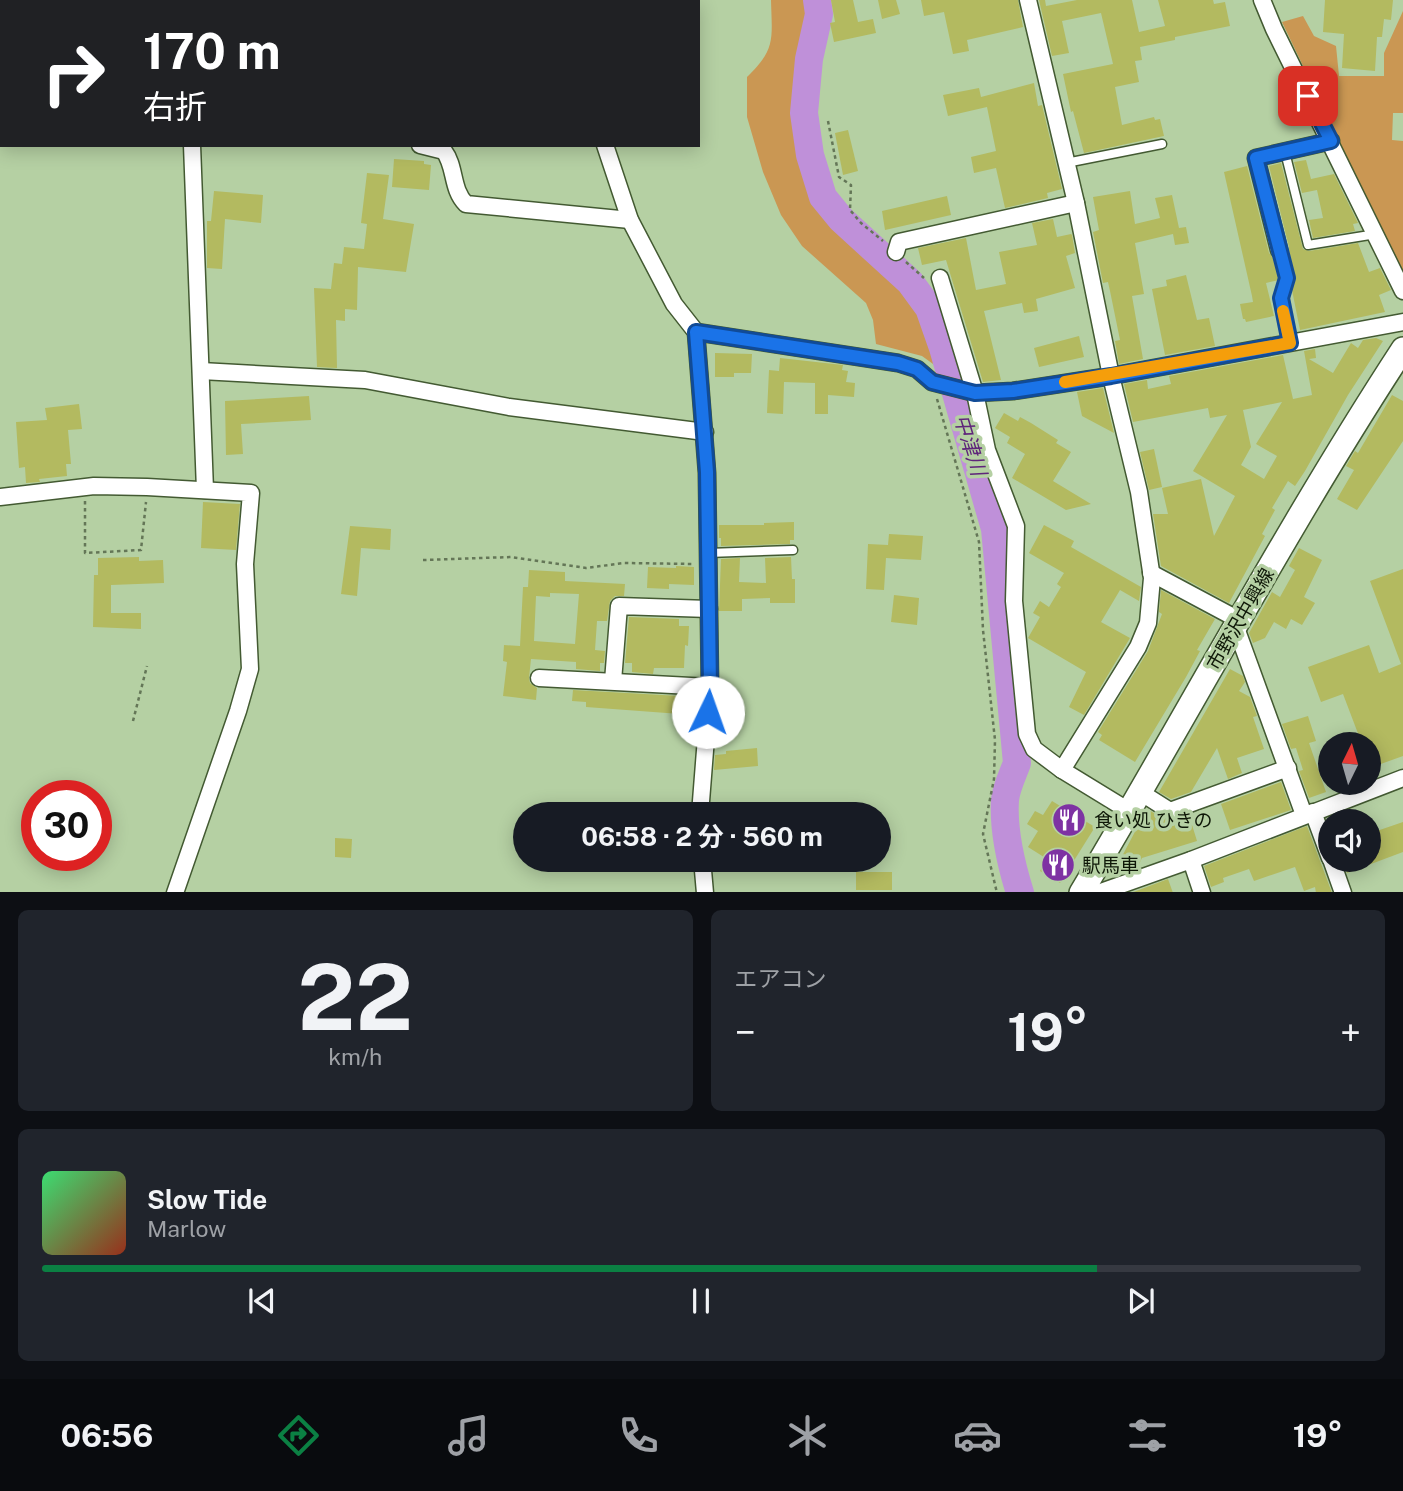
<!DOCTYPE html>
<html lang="ja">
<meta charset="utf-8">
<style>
body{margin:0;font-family:"Public Sans","Noto Sans JP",sans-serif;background:#20242c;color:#f1f3f6;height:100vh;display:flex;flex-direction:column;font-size:26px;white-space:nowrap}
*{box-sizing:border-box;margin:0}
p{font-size:23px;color:#9ea1a6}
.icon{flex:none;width:38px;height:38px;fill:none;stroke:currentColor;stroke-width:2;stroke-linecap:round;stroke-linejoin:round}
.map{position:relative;height:892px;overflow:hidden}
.side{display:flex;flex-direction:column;gap:18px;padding:18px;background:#0d0f14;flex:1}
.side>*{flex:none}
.guide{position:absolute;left:0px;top:0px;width:700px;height:147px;box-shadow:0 4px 18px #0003;background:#202124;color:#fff;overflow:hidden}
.needle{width:46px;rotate:5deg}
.controls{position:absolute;left:1318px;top:732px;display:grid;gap:14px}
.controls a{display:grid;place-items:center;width:63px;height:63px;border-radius:50%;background:#171b24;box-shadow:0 4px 18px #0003;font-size:35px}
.speed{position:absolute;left:21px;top:780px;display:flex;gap:14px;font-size:35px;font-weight:700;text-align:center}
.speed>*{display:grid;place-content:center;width:91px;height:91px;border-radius:50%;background:#171b24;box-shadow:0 4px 18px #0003;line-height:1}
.speed .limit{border:10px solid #d22;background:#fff;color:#111}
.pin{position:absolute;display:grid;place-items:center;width:60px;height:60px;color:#fff;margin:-30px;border-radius:14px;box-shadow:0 4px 10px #0006}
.me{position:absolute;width:77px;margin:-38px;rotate:3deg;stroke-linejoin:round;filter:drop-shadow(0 0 5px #0008)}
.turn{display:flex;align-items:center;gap:24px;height:147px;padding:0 28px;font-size:32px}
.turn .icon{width:91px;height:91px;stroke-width:2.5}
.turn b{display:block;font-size:49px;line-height:60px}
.big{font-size:52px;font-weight:700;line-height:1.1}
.side .card{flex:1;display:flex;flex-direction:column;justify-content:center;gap:10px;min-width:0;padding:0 24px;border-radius:10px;background:#20242c}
.side .dial{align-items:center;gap:0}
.dial b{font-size:91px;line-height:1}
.song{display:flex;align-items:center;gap:21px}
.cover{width:84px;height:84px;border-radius:10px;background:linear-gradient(135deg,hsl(140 70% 55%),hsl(10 70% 35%))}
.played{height:7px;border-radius:4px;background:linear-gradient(90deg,#0b8043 80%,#363941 80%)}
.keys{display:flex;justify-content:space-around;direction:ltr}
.heat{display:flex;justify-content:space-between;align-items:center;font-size:38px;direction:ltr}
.side .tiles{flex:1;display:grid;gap:18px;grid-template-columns:1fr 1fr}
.card:last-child{grid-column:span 2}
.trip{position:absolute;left:513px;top:802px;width:378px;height:70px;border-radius:35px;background:#171b24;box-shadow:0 4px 18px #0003;font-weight:700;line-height:70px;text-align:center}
.menu{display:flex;height:112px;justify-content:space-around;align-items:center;background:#090b0e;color:#9ea1a6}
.menu .icon{width:49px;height:49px}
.menu .on{color:#0b8043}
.menu b{font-size:32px;color:#f1f3f6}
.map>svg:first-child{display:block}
.green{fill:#ca9753}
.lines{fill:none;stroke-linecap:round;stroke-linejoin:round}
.river{stroke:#bf90d9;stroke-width:28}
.building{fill:#b3ba60;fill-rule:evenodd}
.lane-casing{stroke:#435a32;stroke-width:11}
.street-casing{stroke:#435a32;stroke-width:19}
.secondary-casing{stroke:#435a32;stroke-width:26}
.path{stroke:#647657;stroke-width:2.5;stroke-dasharray:3.5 3.5;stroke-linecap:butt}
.lane{stroke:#fff;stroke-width:8}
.street{stroke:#fff;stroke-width:16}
.secondary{stroke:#fff;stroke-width:23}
.route-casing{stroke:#114b97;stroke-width:18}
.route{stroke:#1a73e8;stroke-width:12}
.slow{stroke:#f59e0b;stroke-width:12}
.labels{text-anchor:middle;stroke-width:7;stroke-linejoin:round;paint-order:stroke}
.street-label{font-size:19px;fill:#0e1707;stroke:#b5d0a3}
.poi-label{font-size:19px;fill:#0e1707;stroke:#b5d0a3;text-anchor:start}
.water-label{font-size:21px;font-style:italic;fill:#5f257a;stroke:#b5d0a3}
</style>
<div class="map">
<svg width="1403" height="893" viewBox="0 0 1403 893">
<rect width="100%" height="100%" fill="#b5d0a3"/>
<g class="green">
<path d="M 771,0 L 810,0 L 810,6 L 800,47 L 794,107 L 802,164 L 827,218 L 908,289 L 924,312 L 940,369 L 922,356 L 876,344 L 873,320 L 866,303 L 802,246 L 781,215 L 763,172 L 747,117 L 747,77 C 776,49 772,39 771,0 Z"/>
<path d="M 1403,11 L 1403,113 L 1393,113 L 1392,140 L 1403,141 L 1403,275 L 1282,22 L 1303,16 L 1314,36 L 1336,46 L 1339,76 L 1384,76 L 1384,53 Z"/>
</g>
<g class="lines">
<path class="river" d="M 817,0 L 819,14 L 809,59 L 804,113 L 810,155 L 823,197 L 841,219 L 910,282 L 929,308 L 943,348 L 995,529 L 1017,763 C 1013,774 1006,788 1005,800 C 1003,830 1011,864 1020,893"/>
</g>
<g class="building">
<path d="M 831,0 L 853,0 L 858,22 L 873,19 L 876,33 L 834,42 L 830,23 L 835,22 Z"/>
<path d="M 878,0 L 896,0 L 900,14 L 882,19 Z"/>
<path d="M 921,0 L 1018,0 L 1023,27 L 967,40 L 969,51 L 953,54 L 944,12 L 924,16 Z"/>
<path d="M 1039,0 L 1045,0 L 1046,6 L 1077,0 L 1132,0 L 1139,32 L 1165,26 L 1158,0 L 1213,0 L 1214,4 L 1225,2 L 1230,26 L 1175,37 L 1175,40 L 1140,47 L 1142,60 L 1135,61 L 1139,82 L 1115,87 L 1122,125 L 1154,117 L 1155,120 L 1160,119 L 1164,136 L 1084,153 L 1073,111 L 1071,112 L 1063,74 L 1113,64 L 1101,13 L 1062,21 L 1069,53 L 1052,56 Z"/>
<path d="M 1325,0 L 1393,0 L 1391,20 L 1384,19 L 1382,37 L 1377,37 L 1375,71 L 1342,68 L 1344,34 L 1323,32 Z"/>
<path d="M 1034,83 L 1038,106 L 1042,105 L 1062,189 L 1047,193 L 1048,198 L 1005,208 L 996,168 L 974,173 L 971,157 L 996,151 L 987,107 L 948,116 L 943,95 L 979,88 L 981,97 Z"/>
<path d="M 848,130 L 858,171 L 843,175 L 835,133 Z"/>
<path d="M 394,159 L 424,161 L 424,164 L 431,165 L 429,190 L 392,187 Z"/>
<path d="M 1306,160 L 1311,179 L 1334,174 L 1358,223 L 1353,224 L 1355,231 L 1313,238 L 1309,220 L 1323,218 L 1317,190 L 1302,193 L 1294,162 Z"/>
<path d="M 1281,163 L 1303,249 L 1309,251 L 1358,243 L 1369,272 L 1380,268 L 1391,290 L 1379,295 L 1385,312 L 1300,330 L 1291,285 L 1293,276 L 1288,256 L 1289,247 L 1269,166 Z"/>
<path d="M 1247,166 L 1269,253 L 1275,260 L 1280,277 L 1279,280 L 1266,283 L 1274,316 L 1246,322 L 1245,319 L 1243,319 L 1240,304 L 1253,302 L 1252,296 L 1224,172 Z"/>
<path d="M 367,173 L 389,175 L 383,219 L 414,224 L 406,272 L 358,267 L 357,310 L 345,309 L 345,321 L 336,320 L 337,368 L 317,367 L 314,288 L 331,289 L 334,263 L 342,264 L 344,247 L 364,249 L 367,224 L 361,223 Z"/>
<path d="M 214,191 L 263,195 L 261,223 L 225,219 L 222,269 L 207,268 L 207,221 L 211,221 Z"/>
<path d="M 1130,191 L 1135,224 L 1160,218 L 1155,198 L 1172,195 L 1179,228 L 1186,227 L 1189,243 L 1175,245 L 1173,234 L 1135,243 L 1144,294 L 1132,296 L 1143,359 L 1119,364 L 1115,341 L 1120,340 L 1110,291 L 1108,282 L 1103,283 L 1093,232 L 1099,230 L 1093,197 Z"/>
<path d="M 947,196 L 951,215 L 885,230 L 882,211 Z"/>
<path d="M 1053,219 L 1057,237 L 1071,234 L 1072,235 L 1075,253 L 1066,256 L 1075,288 L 1036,299 L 1038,311 L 1024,313 L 1022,303 L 984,311 L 1001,380 L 983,382 L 946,260 L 922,265 L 918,248 L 966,238 L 976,290 L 1006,284 L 999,252 L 1037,245 L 1032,223 Z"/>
<path d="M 1186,275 L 1197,320 L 1209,318 L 1215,346 L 1165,355 L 1152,289 L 1167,286 L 1166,280 Z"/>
<path d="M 1079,336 L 1084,357 L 1039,367 L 1034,348 Z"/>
<path d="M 1376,338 L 1383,341 L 1348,395 L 1305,471 L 1295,486 L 1288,481 L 1272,508 L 1275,510 L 1262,534 L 1265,536 L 1229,603 L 1161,566 L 1153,514 L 1168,514 L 1162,488 L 1201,479 L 1214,536 L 1235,496 L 1193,471 L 1227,415 L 1210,418 L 1208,408 L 1133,422 L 1124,384 L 1147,380 L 1148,389 L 1171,384 L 1169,376 L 1283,355 L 1293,399 L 1312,395 L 1304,351 L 1315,349 L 1316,358 L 1309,359 L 1333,373 L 1351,343 L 1358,348 L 1363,340 ZM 1282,402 L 1256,444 L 1277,456 L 1264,479 L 1241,465 L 1251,447 L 1243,410 Z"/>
<path d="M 715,353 L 752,354 L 751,373 L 734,373 L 734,377 L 715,377 Z"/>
<path d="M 780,358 L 843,365 L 842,370 L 848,371 L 846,382 L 855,383 L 854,397 L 828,395 L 828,414 L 815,414 L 815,383 L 784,382 L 783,414 L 767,413 L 769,370 L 779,371 Z"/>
<path d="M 1103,388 L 1114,433 L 1082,416 L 1077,392 Z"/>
<path d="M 1392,395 L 1403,401 L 1403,441 L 1357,510 L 1337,499 L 1354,470 L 1346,466 L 1355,451 L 1358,453 Z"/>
<path d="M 309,396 L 311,420 L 241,424 L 243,454 L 226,455 L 225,401 Z"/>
<path d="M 79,404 L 82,429 L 68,430 L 71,464 L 66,464 L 67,476 L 39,479 L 40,482 L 26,483 L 25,467 L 19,468 L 16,422 L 47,420 L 45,408 Z"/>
<path d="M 1004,413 L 1018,421 L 1020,417 L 1031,423 L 1058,440 L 1056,443 L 1071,452 L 1053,481 L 1091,504 L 1066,510 L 1012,478 L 1025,454 L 1007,443 L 1010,437 L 995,428 Z"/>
<path d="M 1154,449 L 1162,487 L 1149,490 L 1140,452 Z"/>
<path d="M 203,502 L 240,504 L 236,550 L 201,548 Z"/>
<path d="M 794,522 L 794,540 L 790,540 L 790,544 L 721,546 L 721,538 L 719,538 L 719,525 L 764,525 L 764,523 Z"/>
<path d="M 1044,525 L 1074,541 L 1071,547 L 1141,587 L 1139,601 L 1120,590 L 1101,622 L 1130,638 L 1084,715 L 1069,707 L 1086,672 L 1028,638 L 1040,617 L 1033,613 L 1040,601 L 1049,607 L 1061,587 L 1057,584 L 1064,573 L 1029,553 Z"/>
<path d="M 350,526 L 391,529 L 390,550 L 361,548 L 357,596 L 341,594 Z"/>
<path d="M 889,534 L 923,536 L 921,560 L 886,558 L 884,590 L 866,589 L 868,544 L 888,545 Z"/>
<path d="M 1299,548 L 1322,560 L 1304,597 L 1315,603 L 1302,625 L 1291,619 L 1286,629 L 1274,622 L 1265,638 L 1253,643 L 1249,633 L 1272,592 L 1280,597 L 1295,570 L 1289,566 Z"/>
<path d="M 139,557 L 139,561 L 163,560 L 164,583 L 111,585 L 111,613 L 141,613 L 141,629 L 93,627 L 94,575 L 98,575 L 98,558 Z"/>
<path d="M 791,557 L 792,579 L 795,579 L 795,603 L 770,603 L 770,598 L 742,599 L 742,611 L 719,611 L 721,559 L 740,558 L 739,582 L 766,583 L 765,558 Z"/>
<path d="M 676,566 L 694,567 L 694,585 L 669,584 L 669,589 L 647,588 L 648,567 L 676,568 Z"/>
<path d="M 1403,569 L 1403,756 L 1378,765 L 1371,744 L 1362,744 L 1343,694 L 1321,702 L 1308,667 L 1369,645 L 1379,673 L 1401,664 L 1370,581 Z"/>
<path d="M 529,570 L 565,572 L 565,581 L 625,584 L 624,596 L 615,596 L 610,601 L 607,621 L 597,621 L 595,650 L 605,651 L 604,663 L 600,663 L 600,671 L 576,669 L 576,662 L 531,659 L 529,678 L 530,683 L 537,688 L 536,700 L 503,696 L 507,662 L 503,661 L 504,645 L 520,646 L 523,587 L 528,587 ZM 550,593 L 579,594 L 575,644 L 534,641 L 536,596 L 550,597 Z"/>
<path d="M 1161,590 L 1215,619 L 1197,650 L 1200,651 L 1186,677 L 1135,762 L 1099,740 L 1102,735 L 1098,732 L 1148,651 L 1162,614 L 1159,612 Z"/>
<path d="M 894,595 L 919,598 L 917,625 L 891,622 Z"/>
<path d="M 629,617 L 679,619 L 679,626 L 689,626 L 688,646 L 685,645 L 684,668 L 654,668 L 653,674 L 632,672 L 632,663 L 625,663 Z"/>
<path d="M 1230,669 L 1243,676 L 1245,682 L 1239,691 L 1250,697 L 1257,716 L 1253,717 L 1264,749 L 1237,758 L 1242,773 L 1228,779 L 1217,748 L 1191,792 L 1171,799 L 1159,792 Z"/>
<path d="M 573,690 L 680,696 L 680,714 L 586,707 L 586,702 L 572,701 Z"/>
<path d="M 1308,716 L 1316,741 L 1309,743 L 1326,792 L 1309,798 L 1299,771 L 1303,770 L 1296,748 L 1291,749 L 1282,724 Z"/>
<path d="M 757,748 L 758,766 L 714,770 L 715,755 L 726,754 L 726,751 Z"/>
<path d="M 1281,782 L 1291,810 L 1230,830 L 1221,804 Z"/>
<path d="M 1052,801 L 1095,827 L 1060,883 L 1040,871 L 1047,859 L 1028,847 L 1038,831 L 1027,824 L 1035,811 L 1043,815 Z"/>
<path d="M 1147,809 L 1168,821 L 1189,815 L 1197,841 L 1142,858 L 1137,868 L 1130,868 L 1119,862 Z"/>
<path d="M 1403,822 L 1403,852 L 1347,873 L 1342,859 L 1368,859 L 1368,834 Z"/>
<path d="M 1307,826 L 1332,893 L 1316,893 L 1315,887 L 1304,891 L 1295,867 L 1254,881 L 1249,869 L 1223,878 L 1224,882 L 1211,887 L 1204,866 Z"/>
<path d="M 335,838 L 352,839 L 351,858 L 335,857 Z"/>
<rect x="856" y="872" width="36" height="18"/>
<path d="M 1168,879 L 1173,893 L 1131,893 Z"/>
</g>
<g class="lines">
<g class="lane-casing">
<g id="lane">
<path d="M 1285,152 L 1308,245 L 1376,234"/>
<path d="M 1066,163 L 1162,144"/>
<path d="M 1279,250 L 1287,277 L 1281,298 L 1290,343"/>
<path d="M 708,553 L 793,550"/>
</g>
</g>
<g class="street-casing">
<g id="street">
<path d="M 94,0 L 95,2"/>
<path d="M 557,0 L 557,2"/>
<path d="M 1028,0 L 1076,203 L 1111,376 L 1139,492 L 1152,578 L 1148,623 L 1138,647 L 1062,770"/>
<path d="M 1262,0 L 1274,29 L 1403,291"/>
<path d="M 192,145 L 205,490"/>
<path d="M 420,145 L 444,151 C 456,167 451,189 466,204 L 630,220"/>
<path d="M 605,145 L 630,220 L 674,304 L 696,332 L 707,473 L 710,687 L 700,814"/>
<path d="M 1279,250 L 1256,158 L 1331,141"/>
<path d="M 896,252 L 899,242 L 1076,203"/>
<path d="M 940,278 L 975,393 L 987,450 L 1016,526 L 1014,601 L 1027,734 L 1034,749 L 1062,770 L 1129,811"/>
<path d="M 696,332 L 898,363 L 917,369 L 932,382 L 975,393 L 1013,391 L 1111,376 L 1403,322"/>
<path d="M 201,371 L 365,380 L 509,407 L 705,432"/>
<path d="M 0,497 L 94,486 L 147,487 L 251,493 L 245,564 L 250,669 L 238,711 L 175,893"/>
<path d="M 1151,573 L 1239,620"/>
<path d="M 1235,625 L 1304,815"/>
<path d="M 539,678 L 710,687"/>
<path d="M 613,681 L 619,606 L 709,609"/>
<path d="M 1140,792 L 1170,811 L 1288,768"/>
<path d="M 1313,812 L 1330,858"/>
<path d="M 702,859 L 705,893"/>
<path d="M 1331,859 L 1343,893"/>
<path d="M 1191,860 L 1202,893"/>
<path d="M 1098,893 L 1191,860 L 1403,778"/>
</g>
</g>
<g class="secondary-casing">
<path id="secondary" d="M 1081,893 C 1189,712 1288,525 1403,349"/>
</g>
<g class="path">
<path d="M 828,121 L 839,177 L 851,185 L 850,210 L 861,223 L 883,241"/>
<path d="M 906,262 L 924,278"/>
<path d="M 937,399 L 979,542 L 983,630 L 995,740 L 994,779 L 983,834 L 997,893"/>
<path d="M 85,501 L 85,553 L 141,550 L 146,502"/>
<path d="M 423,560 L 511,557 L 586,568 L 624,563 L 694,564"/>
<path d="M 133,721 L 147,666"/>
</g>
<use href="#lane" class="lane"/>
<use href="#street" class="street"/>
<use href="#secondary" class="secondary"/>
</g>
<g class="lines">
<g class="route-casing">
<path id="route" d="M 708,712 L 710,687 L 707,472 L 696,332 L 898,363 L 917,369 L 932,382 L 975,393 L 1013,391 L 1111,376 L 1290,343 L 1281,298 L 1287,278 L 1256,158 L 1331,141 L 1308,96"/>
</g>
<use href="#route" class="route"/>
<path class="slow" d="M 1065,382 L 1290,343 L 1283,311"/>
</g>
<defs>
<g id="restaurant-disc" transform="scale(1.75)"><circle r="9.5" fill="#7e32a3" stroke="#b5d0a3"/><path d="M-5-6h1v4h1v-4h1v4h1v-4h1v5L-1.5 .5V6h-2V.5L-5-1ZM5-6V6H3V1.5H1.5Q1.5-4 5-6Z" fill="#fff"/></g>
</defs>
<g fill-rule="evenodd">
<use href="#restaurant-disc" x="1069" y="820"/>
<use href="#restaurant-disc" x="1058" y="865"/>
</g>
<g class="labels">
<g class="street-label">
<text transform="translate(1240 619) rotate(-60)" y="7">市野沢中興線</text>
</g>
<g class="poi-label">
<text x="1094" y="827">食い処 ひきの</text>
<text x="1082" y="872">駅馬車</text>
</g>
<g class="water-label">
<text transform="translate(970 445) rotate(73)" y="7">中津川</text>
</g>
</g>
</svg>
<div class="controls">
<a><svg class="needle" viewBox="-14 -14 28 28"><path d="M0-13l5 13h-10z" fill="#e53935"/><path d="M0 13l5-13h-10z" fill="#9ea1a6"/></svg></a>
<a><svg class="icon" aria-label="sound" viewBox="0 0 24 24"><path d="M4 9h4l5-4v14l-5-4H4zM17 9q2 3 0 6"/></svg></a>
</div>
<div class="speed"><div class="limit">30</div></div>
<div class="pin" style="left:1308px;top:96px;background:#d93025"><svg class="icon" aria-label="arrive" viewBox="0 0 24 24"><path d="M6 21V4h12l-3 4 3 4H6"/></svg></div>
<svg class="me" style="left:708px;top:712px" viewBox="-20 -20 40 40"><circle r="19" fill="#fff"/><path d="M0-13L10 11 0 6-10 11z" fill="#1a73e8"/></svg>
<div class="trip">06:58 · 2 分 · 560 m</div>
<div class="guide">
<div class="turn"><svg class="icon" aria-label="right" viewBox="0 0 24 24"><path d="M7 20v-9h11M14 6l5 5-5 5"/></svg><div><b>170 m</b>右折</div></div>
</div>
</div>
<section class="side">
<div class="tiles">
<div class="card dial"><b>22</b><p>km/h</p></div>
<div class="card"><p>エアコン</p>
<div class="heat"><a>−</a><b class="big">19°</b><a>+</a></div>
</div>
<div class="card">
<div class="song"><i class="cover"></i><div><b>Slow Tide</b><p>Marlow</p></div></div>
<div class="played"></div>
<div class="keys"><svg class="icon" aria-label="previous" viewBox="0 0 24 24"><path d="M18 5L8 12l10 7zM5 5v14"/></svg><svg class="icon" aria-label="pause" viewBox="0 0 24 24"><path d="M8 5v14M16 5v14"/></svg><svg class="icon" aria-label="next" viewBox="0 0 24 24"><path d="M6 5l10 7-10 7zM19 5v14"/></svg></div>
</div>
</div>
</section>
<nav class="menu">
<b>06:56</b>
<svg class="icon on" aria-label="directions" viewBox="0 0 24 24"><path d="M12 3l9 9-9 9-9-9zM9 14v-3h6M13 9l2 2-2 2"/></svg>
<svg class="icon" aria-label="music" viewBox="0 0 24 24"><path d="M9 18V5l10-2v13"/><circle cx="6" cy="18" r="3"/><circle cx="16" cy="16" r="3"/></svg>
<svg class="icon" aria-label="phone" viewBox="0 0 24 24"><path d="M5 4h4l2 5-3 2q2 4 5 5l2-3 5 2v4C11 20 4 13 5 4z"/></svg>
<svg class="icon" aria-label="climate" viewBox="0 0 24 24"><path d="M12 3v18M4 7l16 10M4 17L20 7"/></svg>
<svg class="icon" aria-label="car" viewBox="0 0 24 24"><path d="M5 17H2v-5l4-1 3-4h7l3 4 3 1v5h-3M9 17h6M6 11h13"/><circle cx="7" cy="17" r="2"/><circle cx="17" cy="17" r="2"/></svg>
<svg class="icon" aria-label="filters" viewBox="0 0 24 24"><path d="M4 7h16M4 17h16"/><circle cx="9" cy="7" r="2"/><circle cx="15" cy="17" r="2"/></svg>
<b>19°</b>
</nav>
